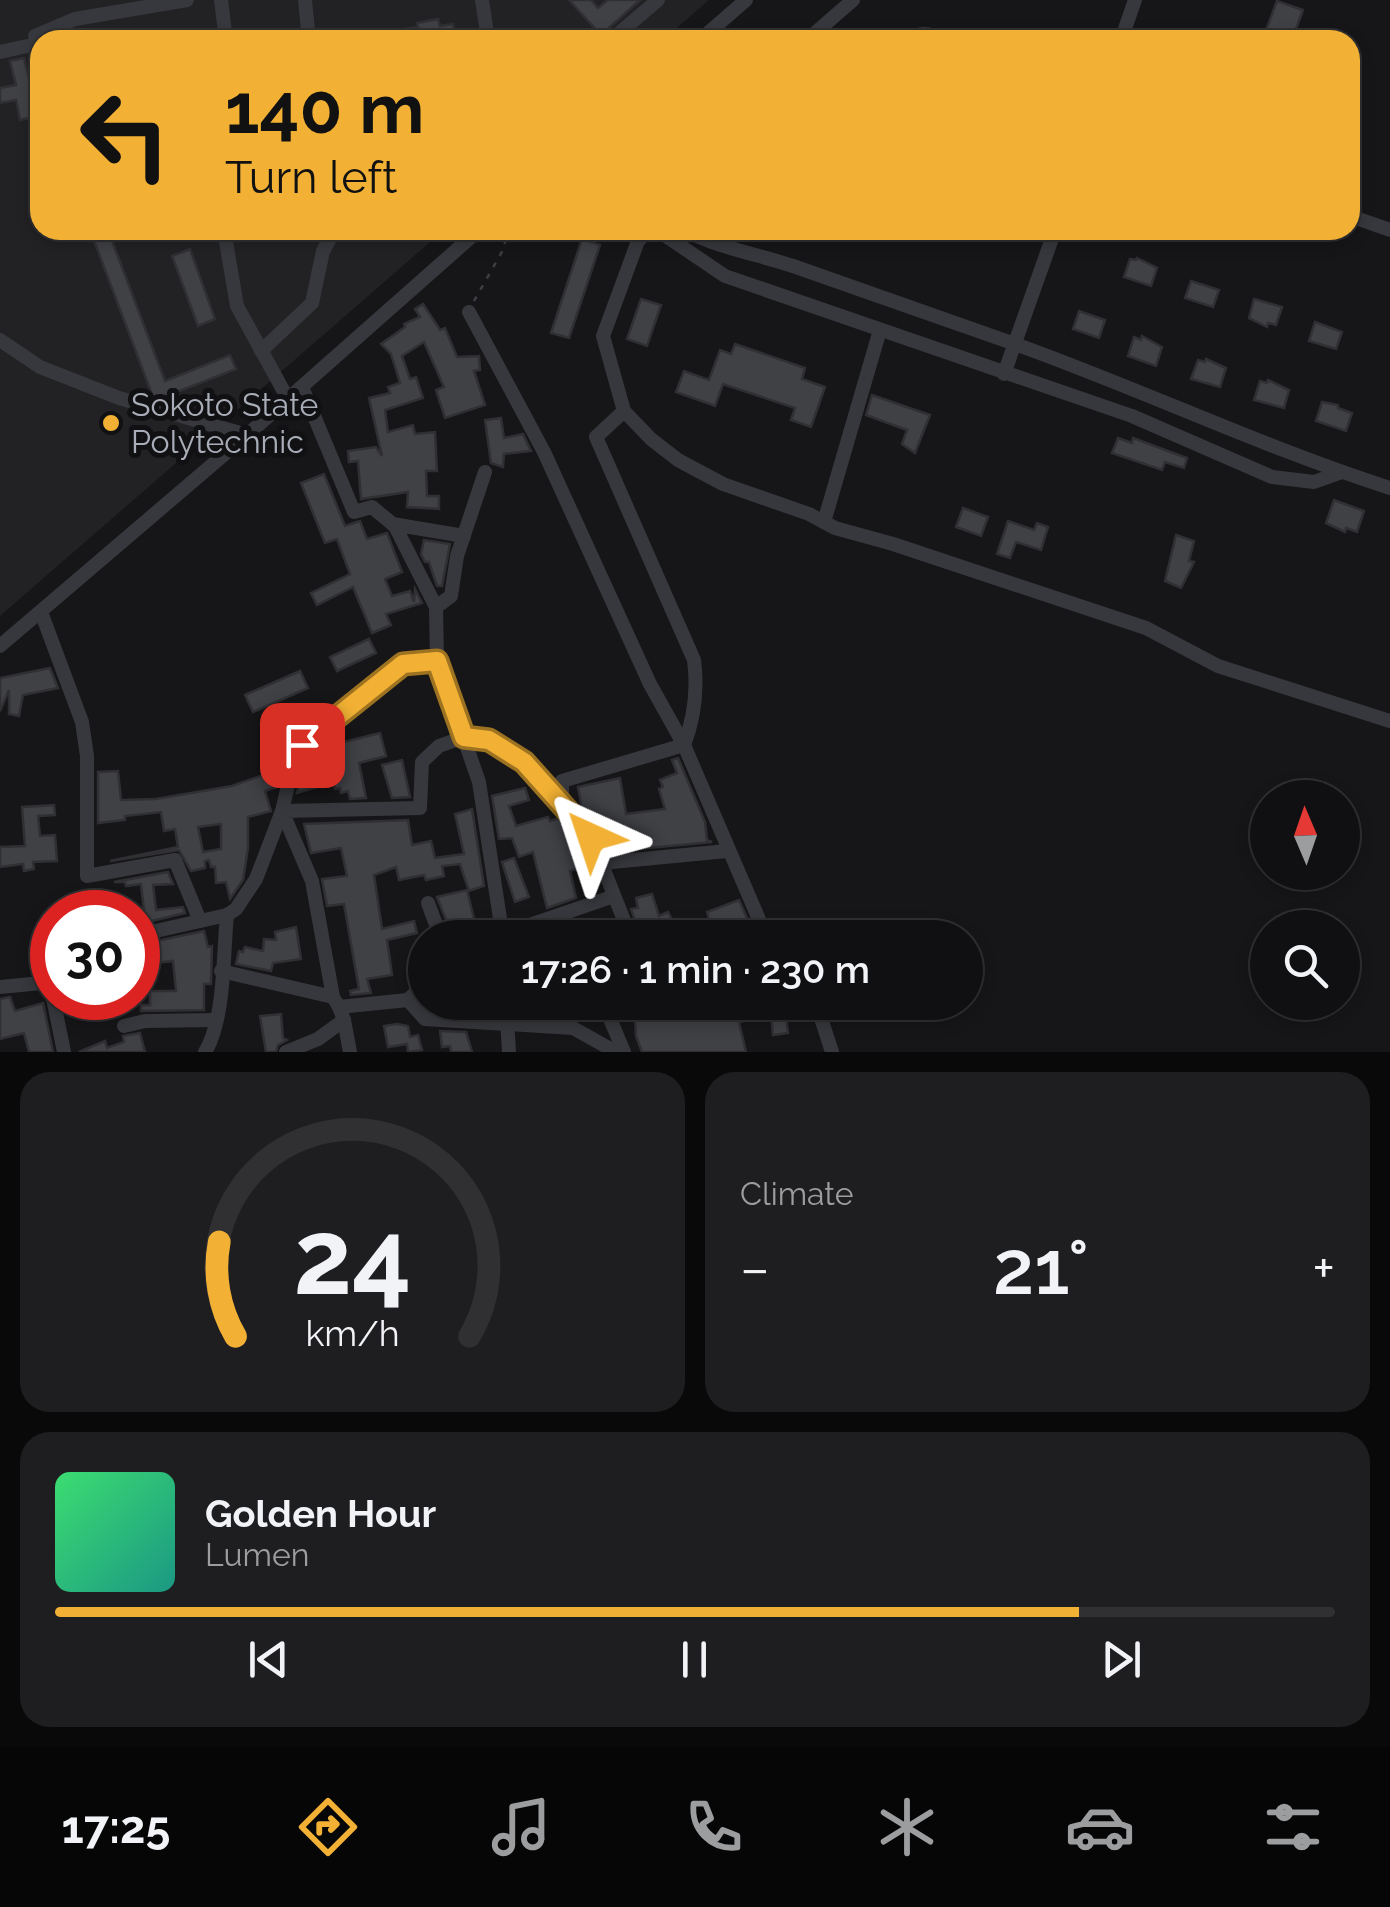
<!DOCTYPE html>
<meta charset="utf-8">
<style>
body{margin:0;font-family:Raleway,sans-serif;background:#1e1e20;color:#f1f3f6;height:100vh;display:flex;flex-direction:column;font-size:38px;white-space:nowrap}
*{box-sizing:border-box;margin:0}
p{font-size:32px;color:#9c9d9f}
.icon{flex:none;width:55px;height:55px;fill:none;stroke:currentColor;stroke-width:2;stroke-linecap:round;stroke-linejoin:round}
.map{position:relative;height:1052px;overflow:hidden}
.panel{display:flex;flex-direction:column;gap:20px;padding:20px;background:#09090a;flex:1}
.panel>*{flex:none}
.guide{position:absolute;left:30px;top:30px;width:1330px;height:210px;border-radius:30px;box-shadow:0 5px 15px #0003,0 0 0 2px #303032;background:#f2b134;color:#111;overflow:hidden}
.needle{width:65px;rotate:358deg}
.controls{position:absolute;left:1250px;top:780px;display:grid;gap:20px}
.controls a{display:grid;place-items:center;width:110px;height:110px;border-radius:50%;background:#101012;box-shadow:0 5px 15px #0003,0 0 0 2px #303032;font-size:50px}
.speed{position:absolute;left:30px;top:890px;display:flex;gap:20px;font-size:50px;font-weight:700;text-align:center}
.speed>*{display:grid;place-content:center;width:130px;height:130px;border-radius:50%;background:#101012;box-shadow:0 5px 15px #0003,0 0 0 2px #303032;line-height:1}
.speed .limit{border:15px solid #d22;background:#fff;color:#111}
.pin{position:absolute;display:grid;place-items:center;width:85px;height:85px;color:#fff;margin:-42px;border-radius:20px;box-shadow:0 5px 15px #0006}
.me{position:absolute;width:110px;margin:-55px;rotate:318deg;stroke-linejoin:round;filter:drop-shadow(0 0 8px #0008)}
.turn{display:flex;align-items:center;gap:35px;height:210px;padding:0 30px;font-size:45px}
.turn .icon{width:130px;height:130px;stroke-width:2.5}
.turn b{display:block;font-size:70px;line-height:85px}
.big{font-size:75px;font-weight:600;line-height:1.1}
.panel .card{flex:1;display:flex;flex-direction:column;justify-content:center;gap:15px;min-width:0;padding:0 35px;border-radius:30px;background:#1e1e20}
.panel .dial{align-items:center;gap:0}
.dial svg{height:260px;overflow:visible;fill:none;stroke:#303032;stroke-width:7;stroke-linecap:round;text-anchor:middle}
.dial text{fill:#f1f3f6;stroke:none}
.song{display:flex;align-items:center;gap:30px}
.cover{width:120px;height:120px;border-radius:15px;background:linear-gradient(135deg,hsl(140 70% 55%),hsl(170 70% 35%))}
.played{height:10px;border-radius:5px;background:linear-gradient(90deg,#f2b134 80%,#303032 80%)}
.keys{display:flex;justify-content:space-around;direction:ltr}
.heat{display:flex;justify-content:space-between;align-items:center;font-size:55px;direction:ltr}
.panel .tiles{flex:1;display:grid;gap:20px;grid-template-columns:1fr 1fr}
.card:last-child{grid-column:span 2}
.trip{position:absolute;left:408px;top:920px;width:575px;height:100px;border-radius:50px;background:#101012;box-shadow:0 5px 15px #0003,0 0 0 2px #303032;font-weight:600;line-height:100px;text-align:center}
.tab-bar{display:flex;height:160px;justify-content:space-around;align-items:center;background:#060607;color:#9c9d9f}
.tab-bar .icon{width:70px;height:70px}
.tab-bar .selected{color:#f2b134}
.tab-bar b{font-size:45px;color:#f1f3f6}
.map>svg:first-child{display:block}
.built{fill:#222225}
.building{fill:#404145;stroke:#303034;stroke-width:2.5;fill-rule:evenodd}
.lines{fill:none;stroke-linecap:round;stroke-linejoin:round}
.path{stroke:#3d3f44;stroke-width:2.5;stroke-dasharray:5 8;stroke-linecap:butt}
.minor{stroke:#37383d;stroke-width:14}
.route-casing{stroke:#9d7322;stroke-width:25}
.route{stroke:#f2b134;stroke-width:18}
.poi-dot{fill:#f2b134;stroke:#111113;stroke-width:4}
.labels{text-anchor:middle;stroke-width:10;stroke-linejoin:round;paint-order:stroke}
.poi-label{font-size:32px;fill:#a8adb8;stroke:#111113;text-anchor:start}
</style>
<div class="map">
<svg width="1390" height="1052" viewBox="0 0 1390 1052">
<rect width="100%" height="100%" fill="#161618"/>
<path class="built" d="M 0,0 L 709,0 L 663,40 L 40,40 L 40,230 L 444,230 L 0,616 Z"/>
<g class="building">
<path d="M 569,0 L 591,0 L 598,8 L 608,0 L 640,0 L 601,35 Z"/>
<path d="M 1277,1 L 1303,10 L 1292,40 L 1265,33 Z"/>
<path d="M 438,19 L 440,26 L 453,24 L 456,40 L 405,40 L 404,29 L 418,27 L 417,23 Z"/>
<path d="M 24,58 L 38,116 L 20,120 L 16,100 L 0,103 L 0,88 L 16,85 L 10,61 Z"/>
<path d="M 90,230 L 108,230 L 165,381 L 230,355 L 236,369 L 159,399 L 153,397 Z"/>
<path d="M 582,239 L 600,245 L 569,338 L 551,333 Z"/>
<path d="M 190,249 L 215,319 L 198,326 L 172,256 Z"/>
<path d="M 1137,258 L 1157,268 L 1151,286 L 1124,277 L 1130,259 L 1136,260 Z"/>
<path d="M 1191,281 L 1219,290 L 1213,307 L 1185,298 Z"/>
<path d="M 641,299 L 661,305 L 647,346 L 627,339 Z"/>
<path d="M 1254,299 L 1282,307 L 1276,325 L 1268,323 L 1267,327 L 1249,318 Z"/>
<path d="M 423,304 L 440,330 L 445,328 L 457,357 L 479,356 L 480,370 L 474,371 L 485,405 L 445,418 L 436,390 L 444,387 L 424,342 L 402,356 L 410,379 L 416,377 L 423,398 L 385,410 L 388,432 L 413,425 L 415,434 L 435,432 L 437,471 L 426,471 L 427,496 L 439,496 L 439,509 L 407,507 L 408,492 L 361,499 L 358,461 L 349,462 L 348,451 L 376,447 L 382,456 L 369,398 L 390,393 L 388,387 L 400,383 L 391,354 L 381,344 L 405,327 L 404,324 L 420,317 L 415,309 Z"/>
<path d="M 1079,311 L 1105,320 L 1099,338 L 1073,329 Z"/>
<path d="M 1315,322 L 1342,332 L 1336,349 L 1309,341 Z"/>
<path d="M 1142,336 L 1162,347 L 1156,366 L 1128,356 L 1134,337 L 1141,340 Z"/>
<path d="M 735,344 L 805,368 L 802,379 L 825,387 L 811,427 L 791,420 L 795,408 L 723,384 L 715,406 L 676,392 L 684,371 L 709,380 L 720,350 L 731,354 Z"/>
<path d="M 1206,359 L 1226,368 L 1220,387 L 1191,379 L 1198,360 L 1205,362 Z"/>
<path d="M 1268,380 L 1289,390 L 1284,408 L 1254,400 L 1260,381 L 1267,383 Z"/>
<path d="M 872,395 L 930,415 L 915,453 L 902,444 L 907,430 L 866,415 Z"/>
<path d="M 1322,402 L 1338,405 L 1338,408 L 1352,413 L 1346,431 L 1316,421 Z"/>
<path d="M 501,418 L 504,438 L 523,434 L 531,451 L 504,454 L 503,467 L 491,463 L 485,420 Z"/>
<path d="M 1118,438 L 1132,443 L 1133,438 L 1187,458 L 1184,468 L 1165,462 L 1162,470 L 1112,453 Z"/>
<path d="M 324,474 L 345,526 L 360,521 L 367,539 L 387,533 L 402,572 L 385,579 L 392,596 L 410,591 L 414,602 L 415,589 L 422,603 L 386,614 L 391,625 L 372,633 L 353,587 L 317,605 L 311,593 L 350,574 L 337,539 L 325,543 L 301,483 Z"/>
<path d="M 1334,500 L 1364,511 L 1357,532 L 1346,528 L 1345,532 L 1326,523 Z"/>
<path d="M 963,508 L 988,517 L 981,536 L 956,527 Z"/>
<path d="M 1008,521 L 1034,530 L 1037,523 L 1048,527 L 1041,550 L 1016,542 L 1010,558 L 997,554 Z"/>
<path d="M 1176,535 L 1194,541 L 1189,561 L 1194,562 L 1181,588 L 1165,581 Z"/>
<path d="M 424,540 L 450,544 L 442,586 L 437,586 L 429,562 L 425,562 L 421,554 Z"/>
<path d="M 369,639 L 376,653 L 337,671 L 330,657 Z"/>
<path d="M 50,668 L 58,688 L 23,695 L 19,716 L 9,714 L 9,690 L 0,711 L 0,678 Z"/>
<path d="M 300,671 L 308,688 L 253,712 L 245,695 Z"/>
<path d="M 380,733 L 386,756 L 359,763 L 366,798 L 350,799 L 348,791 L 341,793 L 340,788 L 335,789 L 334,782 L 297,793 L 305,761 L 312,759 L 310,753 L 316,749 Z"/>
<path d="M 678,758 L 705,822 L 707,840 L 712,842 L 638,849 L 638,843 L 620,845 L 619,840 L 606,846 L 599,830 L 582,811 L 578,787 L 620,778 L 626,814 L 665,809 L 659,789 L 663,787 L 660,780 L 677,773 L 672,760 Z"/>
<path d="M 402,760 L 410,797 L 392,798 L 382,765 Z"/>
<path d="M 280,769 L 277,787 L 265,791 L 271,811 L 248,817 L 248,848 L 243,880 L 230,899 L 226,882 L 216,883 L 215,867 L 211,867 L 209,860 L 205,861 L 205,868 L 191,871 L 179,850 L 110,861 L 178,847 L 175,829 L 164,831 L 161,812 L 125,816 L 125,820 L 98,823 L 98,772 L 118,771 L 121,800 L 156,799 L 232,786 ZM 221,824 L 221,849 L 203,852 L 198,827 Z"/>
<path d="M 525,788 L 529,800 L 509,806 L 516,826 L 548,817 L 550,821 L 560,818 L 582,843 L 590,864 L 570,871 L 576,898 L 547,908 L 533,852 L 519,857 L 512,838 L 499,839 L 492,796 Z"/>
<path d="M 54,805 L 55,815 L 38,816 L 40,836 L 55,835 L 57,861 L 33,862 L 34,869 L 24,871 L 23,864 L 0,867 L 0,847 L 25,846 L 22,807 Z"/>
<path d="M 472,809 L 484,886 L 469,891 L 460,864 L 442,866 L 444,876 L 426,880 L 424,875 L 399,880 L 396,867 L 374,875 L 382,929 L 414,921 L 417,933 L 387,940 L 392,975 L 367,979 L 371,993 L 351,995 L 350,991 L 359,989 L 344,904 L 327,906 L 322,879 L 347,876 L 341,848 L 311,853 L 304,824 L 408,820 L 412,845 L 431,841 L 435,858 L 464,854 L 455,814 Z"/>
<path d="M 514,858 L 529,897 L 515,902 L 502,862 Z"/>
<path d="M 168,872 L 173,884 L 153,885 L 156,910 L 183,907 L 185,913 L 138,924 L 142,921 L 140,911 L 144,910 L 141,884 L 126,886 L 125,882 L 114,882 Z"/>
<path d="M 467,890 L 474,919 L 448,925 L 437,897 Z"/>
<path d="M 652,894 L 659,916 L 668,912 L 673,922 L 641,938 L 631,909 L 638,908 L 636,898 Z"/>
<path d="M 739,900 L 750,925 L 714,936 L 707,912 Z"/>
<path d="M 296,927 L 301,959 L 273,963 L 271,971 L 236,964 L 239,951 L 243,952 L 245,947 L 263,951 L 264,939 L 276,940 L 275,932 Z"/>
<path d="M 204,931 L 208,947 L 212,946 L 211,984 L 204,984 L 204,1010 L 141,1011 L 141,1005 L 150,1005 L 150,991 L 176,991 L 173,961 L 138,965 L 138,945 Z"/>
<path d="M 10,997 L 15,1011 L 43,1003 L 53,1052 L 29,1052 L 24,1033 L 0,1039 L 0,999 Z"/>
<path d="M 634,1002 L 734,1002 L 735,1010 L 768,1002 L 784,1002 L 788,1033 L 773,1035 L 771,1015 L 739,1022 L 746,1052 L 642,1052 L 636,1036 Z"/>
<path d="M 281,1014 L 283,1038 L 287,1040 L 278,1045 L 276,1052 L 266,1052 L 260,1016 Z"/>
<path d="M 397,1024 L 408,1026 L 410,1037 L 418,1035 L 422,1050 L 408,1052 L 407,1044 L 388,1047 L 384,1026 Z"/>
<path d="M 440,1031 L 466,1032 L 472,1052 L 451,1052 L 450,1046 L 442,1047 Z"/>
<path d="M 140,1033 L 145,1052 L 79,1052 L 105,1041 L 107,1048 L 124,1042 L 123,1036 Z"/>
</g>
<g class="lines">
<path class="path" d="M 474,301 L 503,250 L 508,230"/>
<g class="minor">
<path d="M 221,0 L 226,40"/>
<path d="M 305,0 L 309,40"/>
<path d="M 482,0 L 488,40"/>
<path d="M 611,40 L 658,0"/>
<path d="M 700,40 L 746,0"/>
<path d="M 807,40 L 853,0"/>
<path d="M 907,40 C 919,32 930,32 942,40"/>
<path d="M 1121,40 L 1135,0"/>
<path d="M 0,52 L 37,44 L 35,36 L 75,19 L 187,0"/>
<path d="M 1350,216 L 1390,230"/>
<path d="M 224,230 L 237,306 L 288,399"/>
<path d="M 649,230 L 638,241 L 603,336 L 624,411 L 651,439 L 678,460 L 723,484 L 809,514 L 835,528 L 893,544 L 1146,628 L 1218,666 L 1390,721"/>
<path d="M 657,230 L 725,276 L 1132,416 L 1272,477 L 1314,482 L 1342,472"/>
<path d="M 685,230 C 718,248 757,254 793,266 C 867,292 941,318 1015,344 C 1141,389 1262,447 1390,488"/>
<path d="M 469,312 L 544,452 L 650,684 L 684,745 L 767,938"/>
<path d="M 0,340 L 40,367 L 119,398 L 247,435"/>
<path d="M 261,351 L 312,303 L 323,251 L 335,230"/>
<path d="M 1004,374 L 1055,230"/>
<path d="M 824,522 L 880,330"/>
<path d="M 392,524 L 464,536"/>
<path d="M 436,607 L 451,596 L 457,556 L 485,472"/>
<path d="M 41,612 L 82,722 L 87,756 L 87,876 L 175,860 L 200,921 L 227,915"/>
<path d="M 0,646 L 247,435 L 479,230"/>
<path d="M 437,661 L 479,782 L 503,938"/>
<path d="M 562,805 L 562,781 L 684,745 C 695,716 698,690 694,660 L 596,437 L 624,411"/>
<path d="M 601,863 L 727,851"/>
<path d="M 428,903 L 441,938"/>
<path d="M 138,935 L 200,921"/>
<path d="M 495,937 L 614,896"/>
<path d="M 221,971 L 333,997 L 339,1007 L 408,1000 L 425,1019 L 573,1028 L 616,1052"/>
<path d="M 0,987 L 52,982"/>
<path d="M 333,997 L 312,881 L 282,811 L 420,808 L 422,762 L 439,746 L 464,737 L 489,740 L 524,762 L 591,837 L 631,938"/>
<path d="M 53,998 L 64,1052"/>
<path d="M 408,1000 L 425,983"/>
<path d="M 506,1002 L 509,1052"/>
<path d="M 544,1002 L 573,1028"/>
<path d="M 603,1002 L 624,1052"/>
<path d="M 820,1015 L 832,1052"/>
<path d="M 344,1020 L 350,1052"/>
<path d="M 124,1026 L 145,1021 L 216,1020"/>
<path d="M 205,1052 C 225,1020 223,954 227,915 L 236,909 L 256,879 L 282,811 L 296,751 L 403,664 L 437,661 L 436,607 L 395,526 L 372,507 L 354,512 L 302,387"/>
<path d="M 286,1052 L 318,1039 L 344,1020 L 339,1007"/>
</g>
</g>
<g class="lines">
<g class="route-casing">
<path id="route" d="M 302,745 L 403,664 L 437,661 L 464,737 L 489,740 L 524,762 L 591,837"/>
</g>
<use href="#route" class="route"/>
</g>
<circle class="poi-dot" cx="111" cy="423" r="10"/>
<g class="labels">
<g class="poi-label">
<text x="131" y="416">Sokoto State<tspan x="131" dy="37">Polytechnic</tspan></text>
</g>
</g>
</svg>
<div class="controls">
<a><svg class="needle" viewBox="-14 -14 28 28"><path d="M0-13l5 13h-10z" fill="#e53935"/><path d="M0 13l5-13h-10z" fill="#9c9d9f"/></svg></a>
<a><svg class="icon" aria-label="search" viewBox="0 0 24 24"><circle cx="10" cy="10" r="6"/><path d="M15 15l6 6"/></svg></a>
</div>
<div class="speed"><div class="limit">30</div></div>
<div class="pin" style="left:302px;top:745px;background:#d93025"><svg class="icon" aria-label="arrive" viewBox="0 0 24 24"><path d="M6 21V4h12l-3 4 3 4H6"/></svg></div>
<svg class="me" style="left:591px;top:837px" viewBox="-20 -20 40 40"><path d="M0-17L14 15 0 8-14 15z" fill="#f2b134" stroke="#fff" stroke-width="4"/></svg>
<div class="trip">17:26 · 1 min · 230 m</div>
<div class="guide">
<div class="turn"><svg class="icon" aria-label="left" viewBox="0 0 24 24"><path d="M17 20v-9H6M10 6l-5 5 5 5"/></svg><div><b>140 m</b>Turn left</div></div>
</div>
</div>
<section class="panel">
<div class="tiles">
<div class="card dial"><svg viewBox="0 0 100 80">
<path d="M14 69A42 42 0 1 1 86 69"/>
<path d="M14 69A42 42 0 0 1 9 40" stroke="#f2b134"/>
<text x="50" y="56" font-size="32" font-weight="700">24</text>
<text x="50" y="72" font-size="11">km/h</text>
</svg></div>
<div class="card"><p>Climate</p>
<div class="heat"><a>−</a><b class="big">21°</b><a>+</a></div>
</div>
<div class="card">
<div class="song"><i class="cover"></i><div><b>Golden Hour</b><p>Lumen</p></div></div>
<div class="played"></div>
<div class="keys"><svg class="icon" aria-label="previous" viewBox="0 0 24 24"><path d="M18 5L8 12l10 7zM5 5v14"/></svg><svg class="icon" aria-label="pause" viewBox="0 0 24 24"><path d="M8 5v14M16 5v14"/></svg><svg class="icon" aria-label="next" viewBox="0 0 24 24"><path d="M6 5l10 7-10 7zM19 5v14"/></svg></div>
</div>
</div>
</section>
<nav class="tab-bar">
<b>17:25</b>
<svg class="icon selected" aria-label="directions" viewBox="0 0 24 24"><path d="M12 3l9 9-9 9-9-9zM9 14v-3h6M13 9l2 2-2 2"/></svg>
<svg class="icon" aria-label="music" viewBox="0 0 24 24"><path d="M9 18V5l10-2v13"/><circle cx="6" cy="18" r="3"/><circle cx="16" cy="16" r="3"/></svg>
<svg class="icon" aria-label="phone" viewBox="0 0 24 24"><path d="M5 4h4l2 5-3 2q2 4 5 5l2-3 5 2v4C11 20 4 13 5 4z"/></svg>
<svg class="icon" aria-label="climate" viewBox="0 0 24 24"><path d="M12 3v18M4 7l16 10M4 17L20 7"/></svg>
<svg class="icon" aria-label="car" viewBox="0 0 24 24"><path d="M5 17H2v-5l4-1 3-4h7l3 4 3 1v5h-3M9 17h6M6 11h13"/><circle cx="7" cy="17" r="2"/><circle cx="17" cy="17" r="2"/></svg>
<svg class="icon" aria-label="filters" viewBox="0 0 24 24"><path d="M4 7h16M4 17h16"/><circle cx="9" cy="7" r="2"/><circle cx="15" cy="17" r="2"/></svg>
</nav>
